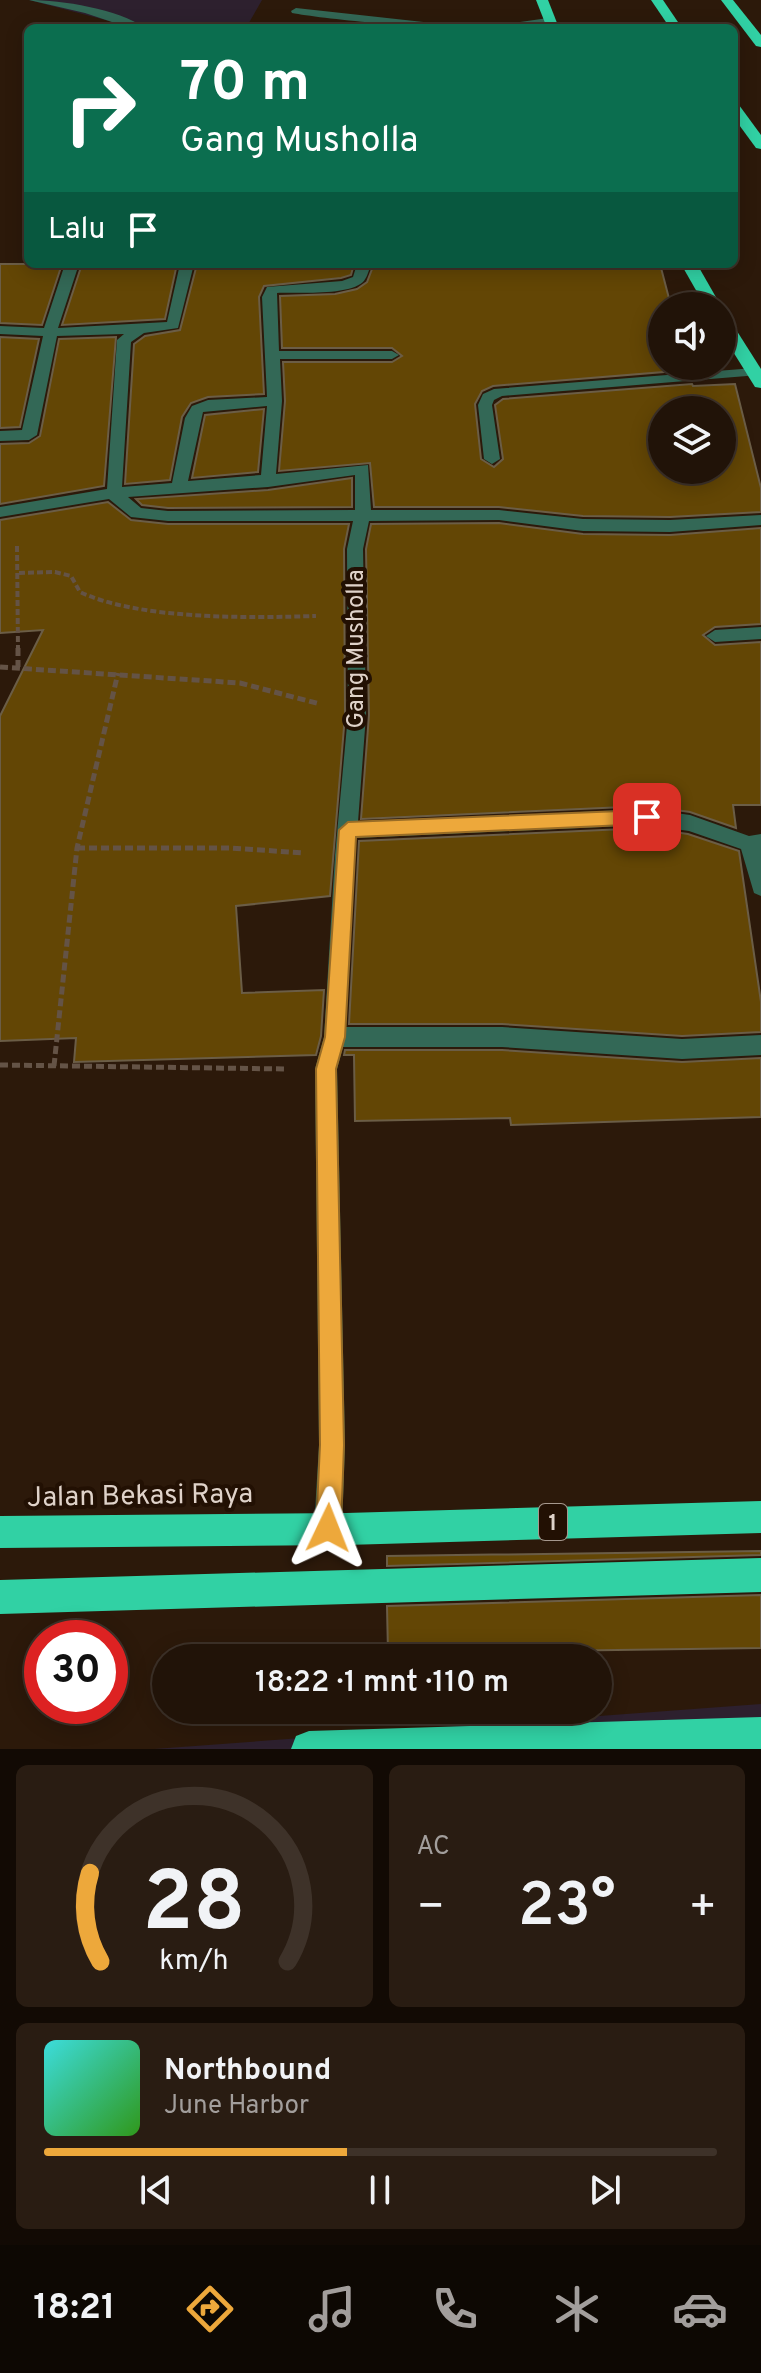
<!DOCTYPE html>
<html lang="id">
<meta charset="utf-8">
<style>
body{margin:0;font-family:Overpass,sans-serif;background:#291c12;color:#f1f3f6;height:100vh;display:flex;flex-direction:column;font-size:30px;white-space:nowrap}
*{box-sizing:border-box;margin:0}
p{font-size:26px;color:#a29e9c}
.icon{flex:none;width:44px;height:44px;fill:none;stroke:currentColor;stroke-width:2;stroke-linecap:round;stroke-linejoin:round}
.map{position:relative;height:1749px;overflow:hidden}
.drawer{display:flex;flex-direction:column;gap:16px;padding:16px;background:#120a04;flex:1}
.drawer>*{flex:none}
.guide{position:absolute;left:24px;top:24px;width:714px;height:244px;border-radius:12px;box-shadow:0 4px 20px #0003,0 0 0 2px #3e3229;background:#0b6e4f;color:#fff;overflow:hidden}
.buttons{position:absolute;left:648px;top:292px;display:grid;gap:16px}
.buttons a{display:grid;place-items:center;width:88px;height:88px;border-radius:50%;background:#211308;box-shadow:0 4px 20px #0003,0 0 0 2px #3e3229;font-size:40px}
.speed{position:absolute;left:24px;top:1620px;display:flex;gap:16px;font-size:40px;font-weight:700;text-align:center}
.speed>*{display:grid;place-content:center;width:104px;height:104px;border-radius:50%;background:#211308;box-shadow:0 4px 20px #0003,0 0 0 2px #3e3229;line-height:1}
.speed .limit{border:12px solid #d22;background:#fff;color:#111}
.pin{position:absolute;display:grid;place-items:center;width:68px;height:68px;color:#fff;margin:-34px;border-radius:16px;box-shadow:0 4px 12px #0006}
.me{position:absolute;width:88px;margin:-44px;rotate:2deg;stroke-linejoin:round;filter:drop-shadow(0 0 6px #0008)}
.turn{display:flex;align-items:center;gap:28px;height:168px;padding:0 24px;font-size:36px}
.turn .icon{width:104px;height:104px;stroke-width:2.5}
.turn b{display:block;font-size:56px;line-height:68px}
.then{display:flex;align-items:center;height:76px;padding:0 24px;background:#0003;gap:16px;font-size:30px}
.big{font-size:60px;font-weight:600;line-height:1.1}
.drawer .tile{flex:1;display:flex;flex-direction:column;justify-content:center;gap:12px;min-width:0;padding:0 28px;border-radius:12px;background:#291c12}
.drawer .dial{align-items:center;gap:0}
.dial svg{height:208px;overflow:visible;fill:none;stroke:#3e3229;stroke-width:7;stroke-linecap:round;text-anchor:middle}
.dial text{fill:#f1f3f6;stroke:none}
.song{display:flex;align-items:center;gap:24px}
.cover{width:96px;height:96px;border-radius:12px;background:linear-gradient(135deg,hsl(180 70% 55%),hsl(110 70% 35%))}
.played{height:8px;border-radius:4px;background:linear-gradient(90deg,#eda83b 45%,#3e3229 45%)}
.keys{display:flex;justify-content:space-around;direction:ltr}
.heat{display:flex;justify-content:space-between;align-items:center;font-size:44px;direction:ltr}
.drawer .tiles{flex:1;display:grid;gap:16px;grid-template-columns:1fr 1fr}
.tile:last-child{grid-column:span 2}
.trip{position:absolute;left:152px;top:1644px;width:460px;height:80px;border-radius:40px;background:#211308;box-shadow:0 4px 20px #0003,0 0 0 2px #3e3229;font-weight:600;line-height:80px;text-align:center}
.dock{display:flex;height:128px;justify-content:space-around;align-items:center;background:#0d0803;color:#a29e9c}
.dock .icon{width:56px;height:56px}
.dock .active{color:#eda83b}
.dock b{font-size:36px;color:#f1f3f6}
.map>svg:first-child{display:block}
.industrial{fill:#2d202e}
.building{fill:#634605;stroke:#6b5d46;stroke-width:2;fill-rule:evenodd}
.lines{fill:none;stroke-linecap:round;stroke-linejoin:round}
.path-far1{stroke:#645346;stroke-width:4;stroke-dasharray:6 3;stroke-linecap:butt}
.path{stroke:#645346;stroke-width:5;stroke-dasharray:8 4;stroke-linecap:butt}
.lane{fill:#336856;fill-rule:evenodd}
.street{fill:#336856;fill-rule:evenodd}
.highway{fill:#31d1a4;fill-rule:evenodd}
.route{fill:#eda83b;stroke:#9a6d26;stroke-width:2}
.labels{text-anchor:middle;stroke-width:8;stroke-linejoin:round;paint-order:stroke}
.shield{fill:#221003;stroke:#a6988e;stroke-width:2}
.shield-label{font-size:22px;font-weight:bold;fill:#dfd2c9}
.street-label{font-size:24px;fill:#dfd2c9;stroke:#221003}
.near-street-label{font-size:28px;fill:#dfd2c9;stroke:#221003}
</style>
<div class="map">
<svg width="761" height="1749" viewBox="0 0 761 1749">
<rect width="100%" height="100%" fill="#2c190a"/>
<g class="industrial">
<path d="M 29,0 L 262,0 L 246,28 L 132,27 Z"/>
<path d="M 761,1704 L 761,1749 L 154,1749 Z"/>
</g>
<g class="building">
<path d="M 0,264 L 62,264 L 42,325 L 0,323 Z"/>
<path d="M 82,264 L 177,264 L 165,319 L 62,325 Z"/>
<path d="M 197,264 L 354,264 L 351,275 L 341,278 L 264,286 L 259,297 L 264,394 L 208,397 L 191,403 L 182,417 L 170,480 L 125,484 L 134,344 L 145,336 L 180,330 Z"/>
<path d="M 374,264 L 660,264 L 671,306 L 662,306 L 662,366 L 687,366 L 688,370 L 493,386 L 482,391 L 475,404 L 481,459 L 494,467 L 503,459 L 495,405 L 503,399 L 692,384 L 693,386 L 735,384 L 761,488 L 761,512 L 670,517 L 583,516 L 499,507 L 374,507 L 370,463 L 279,471 L 285,401 L 283,362 L 392,362 L 402,356 L 392,348 L 282,348 L 280,296 L 335,294 L 357,289 L 367,282 ZM 662,410 L 722,410 L 722,470 L 662,470 Z"/>
<path d="M 0,337 L 39,339 L 20,427 L 0,428 Z"/>
<path d="M 116,337 L 104,486 L 0,504 L 0,444 L 29,443 L 40,436 L 59,339 Z"/>
<path d="M 264,409 L 258,472 L 192,478 L 205,415 Z"/>
<path d="M 352,478 L 352,507 L 168,508 L 142,505 L 136,499 L 268,490 Z"/>
<path d="M 108,502 L 131,520 L 168,524 L 349,524 L 344,549 L 345,715 L 330,896 L 236,906 L 242,993 L 324,990 L 321,1036 L 316,1055 L 74,1062 L 76,1038 L 0,1041 L 0,716 L 43,630 L 0,633 L 0,520 Z"/>
<path d="M 499,523 L 583,534 L 670,535 L 761,528 L 761,624 L 715,627 L 703,635 L 715,645 L 761,642 L 761,805 L 733,805 L 736,828 L 690,812 L 647,806 L 361,819 L 369,715 L 366,549 L 371,524 Z"/>
<path d="M 647,828 L 688,834 L 739,851 L 761,1002 L 761,1032 L 682,1036 L 502,1024 L 349,1024 L 359,841 Z"/>
<path d="M 345,1050 L 502,1050 L 682,1062 L 761,1058 L 761,1117 L 511,1125 L 510,1118 L 355,1121 L 354,1055 L 344,1055 Z"/>
<path d="M 761,1551 L 761,1555 L 387,1566 L 387,1556 Z"/>
<path d="M 761,1595 L 761,1648 L 388,1653 L 387,1606 Z"/>
</g>
<g class="lines">
<g class="path-far1">
<path d="M 17,546 L 18,650"/>
<path d="M 19,573 L 55,572 L 71,576 L 80,592 C 140,620 249,618 316,616"/>
</g>
<g class="path">
<path d="M 18,648 L 18,667"/>
<path d="M 0,667 L 240,683 L 320,704"/>
<path d="M 77,848 L 231,848 L 304,853"/>
<path d="M 0,1065 L 285,1069"/>
<path d="M 54,1066 L 77,848 L 118,673"/>
</g>
<g class="lane">
<path d="M 754,368 L 761,372 L 759,375 L 502,396 L 494,400 L 492,405 L 500,459 L 492,464 L 484,459 L 478,405 L 483,394 L 494,389 Z"/>
<path d="M 761,627 L 761,639 L 715,642 L 706,636 L 715,630 Z"/>
</g>
<g class="street">
<path d="M 29,0 C 62,0 118,9 145,28 L 130,28 L 85,13 Z"/>
<path d="M 296,8 L 478,28 L 548,18 L 553,21 C 524,39 334,21 292,13 L 291,11 Z"/>
<path d="M 65,264 L 79,264 L 58,328 L 167,322 L 180,264 L 194,264 L 178,328 L 144,333 L 131,342 L 122,487 L 172,483 L 185,418 L 192,406 L 208,400 L 267,397 L 262,297 L 267,287 L 342,281 L 353,277 L 357,264 L 371,264 C 369,270 367,278 363,282 C 348,296 297,292 277,293 L 279,351 L 392,351 L 399,355 L 392,359 L 280,359 L 282,401 L 276,474 L 368,465 L 371,510 L 499,510 L 583,519 L 670,520 L 761,515 L 761,525 L 670,532 L 583,531 L 499,520 L 369,521 L 363,549 L 366,715 L 358,822 L 647,809 L 690,815 L 749,836 L 761,834 L 761,896 L 754,893 L 741,849 L 689,831 L 647,825 L 356,838 L 346,1027 L 502,1027 L 682,1039 L 761,1035 L 761,1055 L 682,1059 L 502,1047 L 343,1047 L 337,1069 L 345,1445 L 342,1528 L 338,1538 L 328,1542 L 318,1538 L 314,1528 L 319,1445 L 315,1069 L 324,1037 L 335,855 L 348,715 L 347,549 L 353,521 L 168,521 L 131,517 L 109,499 L 0,517 L 0,507 L 107,489 L 117,340 L 124,334 L 57,336 L 37,435 L 29,440 L 0,441 L 0,431 L 22,430 L 43,336 L 0,334 L 0,326 L 44,328 ZM 267,406 L 261,475 L 188,481 L 203,412 ZM 355,475 L 355,510 L 168,511 L 141,508 L 128,497 L 268,487 Z"/>
</g>
<g class="highway">
<path d="M 536,0 L 548,0 L 559,28 L 547,28 Z"/>
<path d="M 651,0 L 663,0 L 682,28 L 670,28 Z"/>
<path d="M 721,0 L 733,0 L 761,35 L 761,47 L 756,46 Z"/>
<path d="M 734,104 L 739,105 L 761,135 L 761,149 L 756,148 L 734,118 Z"/>
<path d="M 681,264 L 697,264 L 721,306 L 705,306 Z"/>
<path d="M 722,316 L 728,317 L 761,369 L 761,388 L 755,387 L 722,334 Z"/>
<path d="M 761,1501 L 761,1533 L 346,1545 L 0,1548 L 0,1516 L 346,1513 Z"/>
<path d="M 761,1558 L 761,1592 L 0,1614 L 0,1580 Z"/>
<path d="M 761,1717 L 761,1749 L 291,1749 L 296,1736 L 309,1731 Z"/>
</g>
</g>
<path class="route" d="M 647,810 L 656,817 L 647,824 L 356,837 L 345,1037 L 336,1069 L 344,1445 L 341,1528 L 337,1537 L 328,1540 L 320,1537 L 316,1528 L 320,1445 L 316,1069 L 325,1037 L 339,830 L 348,822 Z"/>
<g class="labels">
<rect class="shield" x="539" y="1504" width="28" height="36" rx="6"/>
<g class="shield-label">
<text x="553" y="1530">1</text>
</g>
<g class="street-label">
<text transform="translate(355 649) rotate(-90)" y="8">Gang Musholla</text>
</g>
<g class="near-street-label">
<text transform="translate(140 1494) rotate(-1)" y="10">Jalan Bekasi Raya</text>
</g>
</g>
</svg>
<div class="buttons">
<a><svg class="icon" aria-label="sound" viewBox="0 0 24 24"><path d="M4 9h4l5-4v14l-5-4H4zM17 9q2 3 0 6"/></svg></a>
<a><svg class="icon" aria-label="layers" viewBox="0 0 24 24"><path d="M12 4l9 5-9 5-9-5zM3 14l9 5 9-5"/></svg></a>
</div>
<div class="speed"><div class="limit">30</div></div>
<div class="pin" style="left:647px;top:817px;background:#d93025"><svg class="icon" aria-label="arrive" viewBox="0 0 24 24"><path d="M6 21V4h12l-3 4 3 4H6"/></svg></div>
<svg class="me" style="left:328px;top:1528px" viewBox="-20 -20 40 40"><path d="M0-17L14 15 0 8-14 15z" fill="#eda83b" stroke="#fff" stroke-width="4"/></svg>
<div class="trip">18:22 · 1 mnt · 110 m</div>
<div class="guide">
<div class="turn"><svg class="icon" aria-label="right" viewBox="0 0 24 24"><path d="M7 20v-9h11M14 6l5 5-5 5"/></svg><div><b>70 m</b>Gang Musholla</div></div>
<div class="then">Lalu<svg class="icon" aria-label="arrive" viewBox="0 0 24 24"><path d="M6 21V4h12l-3 4 3 4H6"/></svg></div>
</div>
</div>
<section class="drawer">
<div class="tiles">
<div class="tile dial"><svg viewBox="0 0 100 80">
<path d="M14 69A42 42 0 1 1 86 69"/>
<path d="M14 69A42 42 0 0 1 10 35" stroke="#eda83b"/>
<text x="50" y="56" font-size="32" font-weight="700">28</text>
<text x="50" y="72" font-size="11">km/h</text>
</svg></div>
<div class="tile"><p>AC</p>
<div class="heat"><a>−</a><b class="big">23°</b><a>+</a></div>
</div>
<div class="tile">
<div class="song"><i class="cover"></i><div><b>Northbound</b><p>June Harbor</p></div></div>
<div class="played"></div>
<div class="keys"><svg class="icon" aria-label="previous" viewBox="0 0 24 24"><path d="M18 5L8 12l10 7zM5 5v14"/></svg><svg class="icon" aria-label="pause" viewBox="0 0 24 24"><path d="M8 5v14M16 5v14"/></svg><svg class="icon" aria-label="next" viewBox="0 0 24 24"><path d="M6 5l10 7-10 7zM19 5v14"/></svg></div>
</div>
</div>
</section>
<nav class="dock">
<b>18:21</b>
<svg class="icon active" aria-label="directions" viewBox="0 0 24 24"><path d="M12 3l9 9-9 9-9-9zM9 14v-3h6M13 9l2 2-2 2"/></svg>
<svg class="icon" aria-label="music" viewBox="0 0 24 24"><path d="M9 18V5l10-2v13"/><circle cx="6" cy="18" r="3"/><circle cx="16" cy="16" r="3"/></svg>
<svg class="icon" aria-label="phone" viewBox="0 0 24 24"><path d="M5 4h4l2 5-3 2q2 4 5 5l2-3 5 2v4C11 20 4 13 5 4z"/></svg>
<svg class="icon" aria-label="climate" viewBox="0 0 24 24"><path d="M12 3v18M4 7l16 10M4 17L20 7"/></svg>
<svg class="icon" aria-label="car" viewBox="0 0 24 24"><path d="M5 17H2v-5l4-1 3-4h7l3 4 3 1v5h-3M9 17h6M6 11h13"/><circle cx="7" cy="17" r="2"/><circle cx="17" cy="17" r="2"/></svg>
</nav>
